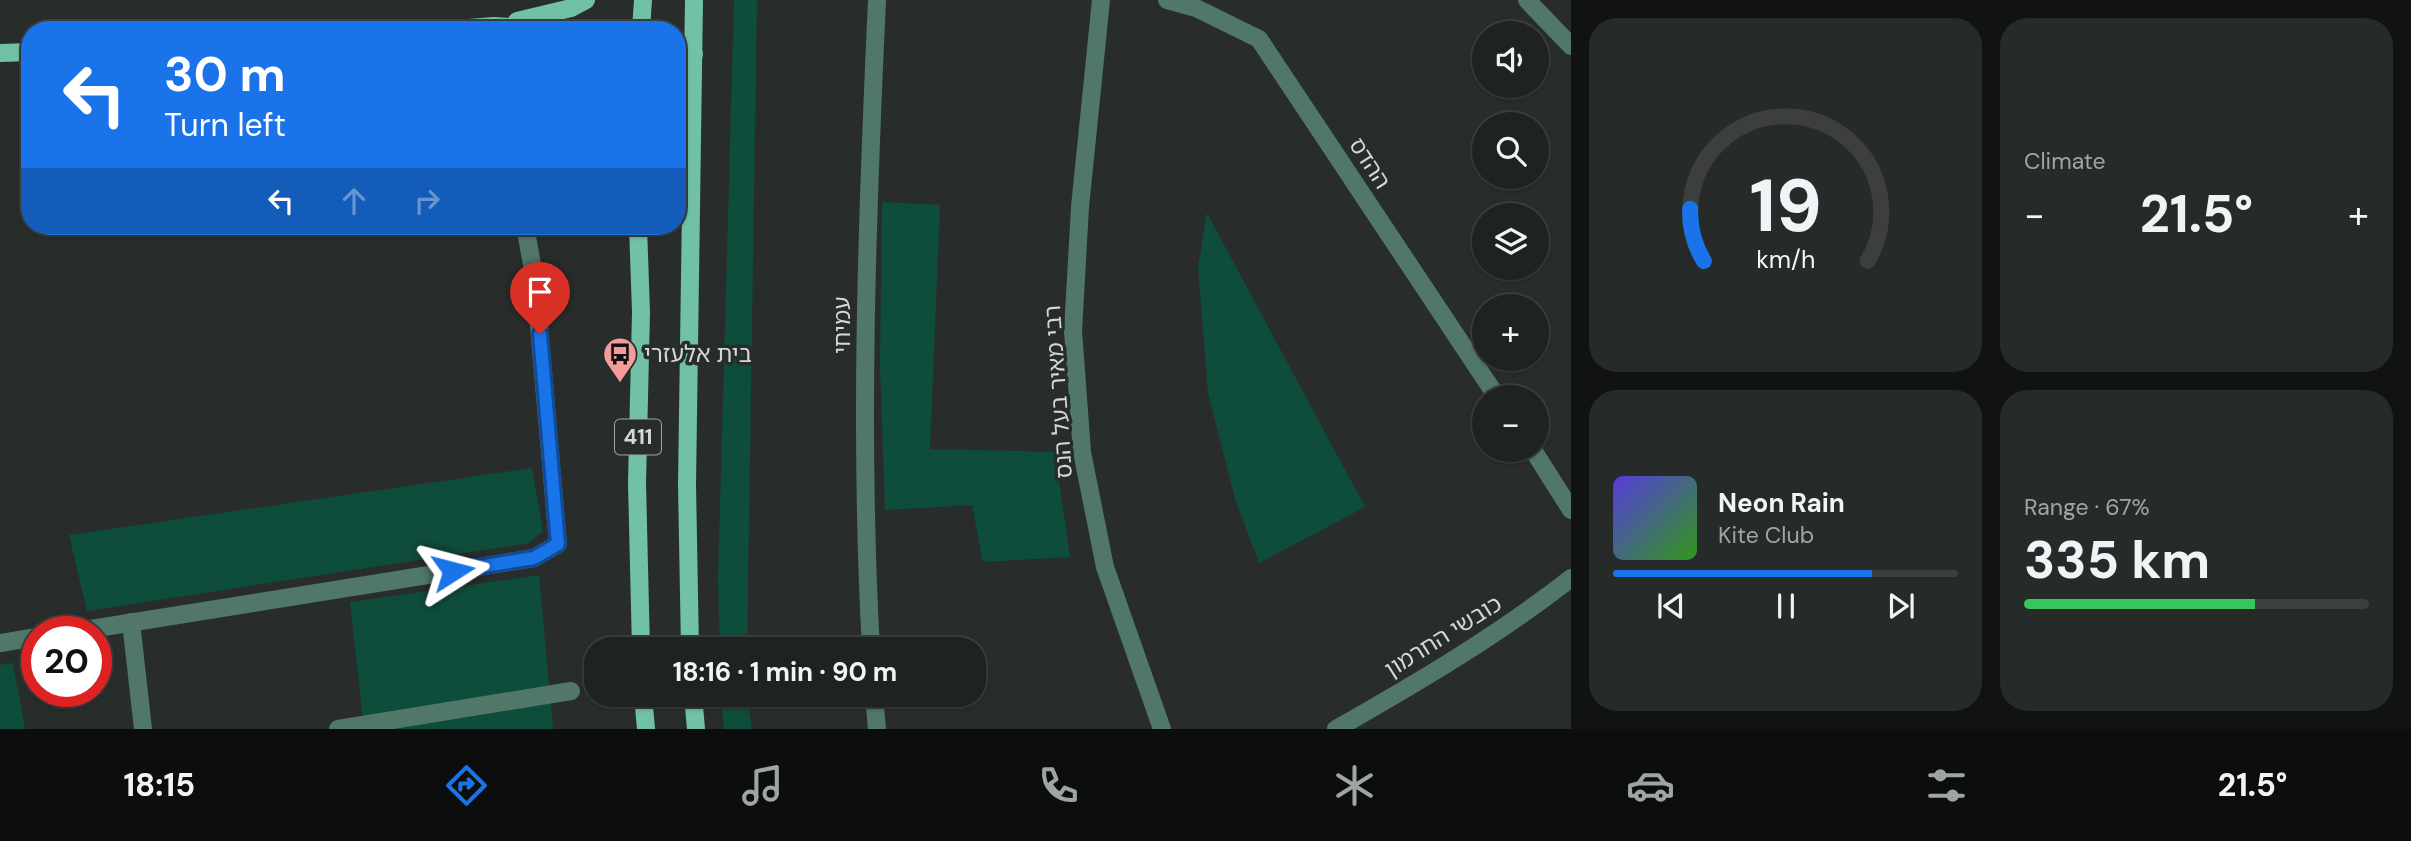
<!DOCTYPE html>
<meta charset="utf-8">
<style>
body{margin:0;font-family:"DM Sans","Noto Sans Hebrew",sans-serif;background:#262a29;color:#f1f3f6;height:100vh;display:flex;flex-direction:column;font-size:26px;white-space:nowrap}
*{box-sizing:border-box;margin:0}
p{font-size:23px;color:#a1a4a5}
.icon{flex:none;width:38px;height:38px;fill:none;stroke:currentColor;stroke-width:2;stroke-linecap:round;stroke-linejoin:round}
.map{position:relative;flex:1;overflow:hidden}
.side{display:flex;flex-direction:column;gap:18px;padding:18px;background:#101312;width:840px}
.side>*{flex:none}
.banner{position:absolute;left:21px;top:21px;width:665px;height:214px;border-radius:28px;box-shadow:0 2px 5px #0004,0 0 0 2px #3c3f3e;background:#1a73e8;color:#fff;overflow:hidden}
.buttons{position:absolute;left:1472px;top:21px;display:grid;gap:14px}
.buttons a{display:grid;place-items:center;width:77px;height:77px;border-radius:50%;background:#1e2220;box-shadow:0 2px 5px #0004,0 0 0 2px #3c3f3e;font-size:35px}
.speed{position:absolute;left:21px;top:616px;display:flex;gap:14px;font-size:35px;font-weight:700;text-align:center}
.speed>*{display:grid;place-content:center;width:91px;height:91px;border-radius:50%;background:#1e2220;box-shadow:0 2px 5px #0004,0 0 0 2px #3c3f3e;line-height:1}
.speed .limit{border:10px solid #d22;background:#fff;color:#111}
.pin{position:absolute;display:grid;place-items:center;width:60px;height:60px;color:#fff;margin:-72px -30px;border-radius:50% 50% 50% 0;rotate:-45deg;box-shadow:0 0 7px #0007}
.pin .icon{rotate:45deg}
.me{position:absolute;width:77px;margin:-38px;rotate:81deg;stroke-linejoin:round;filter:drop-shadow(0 0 5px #0008)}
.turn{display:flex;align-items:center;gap:24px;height:147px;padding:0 28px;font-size:32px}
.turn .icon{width:91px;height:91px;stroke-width:2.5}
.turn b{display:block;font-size:49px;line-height:60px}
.lanes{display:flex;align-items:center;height:66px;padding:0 28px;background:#0003;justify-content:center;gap:35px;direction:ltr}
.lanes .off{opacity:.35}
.big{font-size:52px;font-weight:700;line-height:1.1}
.side .tile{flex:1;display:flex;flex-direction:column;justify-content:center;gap:10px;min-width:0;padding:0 24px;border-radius:28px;background:#262a29}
.side .dial{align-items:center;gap:0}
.dial svg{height:182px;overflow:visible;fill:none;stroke:#3c3f3e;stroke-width:7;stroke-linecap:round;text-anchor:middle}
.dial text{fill:#f1f3f6;stroke:none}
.song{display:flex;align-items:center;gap:21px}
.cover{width:84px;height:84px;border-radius:10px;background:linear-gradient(135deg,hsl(250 70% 55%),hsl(110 70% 35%))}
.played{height:7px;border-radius:4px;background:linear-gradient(90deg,#1a73e8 75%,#3c3f3e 75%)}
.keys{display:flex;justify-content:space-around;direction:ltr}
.heat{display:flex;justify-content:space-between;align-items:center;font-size:38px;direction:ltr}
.charge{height:10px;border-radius:5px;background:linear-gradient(90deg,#34c759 67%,#3c3f3e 0)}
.side .tiles{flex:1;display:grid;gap:18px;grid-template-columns:repeat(2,1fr)}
.trip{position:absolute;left:584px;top:637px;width:402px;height:70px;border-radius:28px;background:#1e2220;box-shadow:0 2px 5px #0004,0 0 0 2px #3c3f3e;font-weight:700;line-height:70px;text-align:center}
.tabs{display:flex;height:112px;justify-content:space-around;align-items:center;background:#0c0e0d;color:#a1a4a5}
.tabs .icon{width:49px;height:49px}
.tabs .active{color:#1a73e8}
.tabs b{font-size:32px;color:#f1f3f6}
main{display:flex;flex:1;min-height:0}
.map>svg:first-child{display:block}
.green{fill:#0e4d3c}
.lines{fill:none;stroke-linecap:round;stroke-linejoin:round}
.minor{stroke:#517769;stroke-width:18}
.major{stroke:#70c1a5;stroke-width:18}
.route-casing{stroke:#114b97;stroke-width:18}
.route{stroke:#1a73e8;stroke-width:12}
.labels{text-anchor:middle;stroke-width:7;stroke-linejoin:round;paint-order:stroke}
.shield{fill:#282d2b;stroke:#a0a5a3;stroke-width:2}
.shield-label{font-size:21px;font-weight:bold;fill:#d4d8d6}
.street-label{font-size:23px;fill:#d4d8d6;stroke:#282d2b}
.poi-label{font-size:23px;fill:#d4d8d6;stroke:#282d2b;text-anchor:start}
</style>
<main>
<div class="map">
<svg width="1571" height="729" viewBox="0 0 1571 729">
<rect width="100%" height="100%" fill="#282d2b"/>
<g class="green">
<path d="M 734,0 L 757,0 L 747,649 L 720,649 L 718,578 Z"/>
<path d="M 882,202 L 940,205 L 930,449 L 1055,452 L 1070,557 L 983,562 L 972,505 L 885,510 L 880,367 Z"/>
<path d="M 1207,213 L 1365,507 L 1259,563 L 1235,499 L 1208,393 L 1198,268 Z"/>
<path d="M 532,468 L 543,531 L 529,543 L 87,611 L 69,535 Z"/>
<path d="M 539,575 L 553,729 L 364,729 L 350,602 Z"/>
<path d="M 13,663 L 25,729 L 0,729 L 0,665 Z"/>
<path d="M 721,695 L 747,695 L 752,729 L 724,729 Z"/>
</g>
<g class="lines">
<g class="minor">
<path d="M 1101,0 L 1080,207 L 1073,331 L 1082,452 L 1105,567 L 1162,729"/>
<path d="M 1167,0 L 1196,8 L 1259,39 L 1497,397"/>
<path d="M 1527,0 L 1571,46"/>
<path d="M 1533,450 L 1571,510"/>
<path d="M 131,622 L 143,729"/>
<path d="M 72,632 L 534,558 L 558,544 L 535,281 L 525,226"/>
<path d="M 0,643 L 37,637"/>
<path d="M 871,649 C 859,433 867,216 877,0"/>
<path d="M 874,695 L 877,729"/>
<path d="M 338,729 L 571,691"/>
<path d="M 1336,729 C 1417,683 1497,636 1571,578"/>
</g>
<g class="major">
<path d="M 517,21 L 571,8 L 586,0"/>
<path d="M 444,30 L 494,26 L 561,30"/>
<path d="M 641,30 L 643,0"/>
<path d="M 677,47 L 694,54"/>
<path d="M 0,53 L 30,52"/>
<path d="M 638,226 L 641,312 L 637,483 L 641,649"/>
<path d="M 690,649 L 687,484 L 694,0"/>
<path d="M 643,695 L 646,729"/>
<path d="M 693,695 L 696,729"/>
</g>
</g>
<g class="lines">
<g class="route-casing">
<path id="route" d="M 453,571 L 534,558 L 558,544 L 540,334"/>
</g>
<use href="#route" class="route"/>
</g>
<defs>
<g id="bus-pin" transform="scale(1.75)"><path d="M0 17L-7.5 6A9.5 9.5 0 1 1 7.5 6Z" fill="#f59b9b" stroke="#282d2b"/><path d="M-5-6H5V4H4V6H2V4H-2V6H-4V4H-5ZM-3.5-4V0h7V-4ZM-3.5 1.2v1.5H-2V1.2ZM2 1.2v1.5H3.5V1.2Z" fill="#111"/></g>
</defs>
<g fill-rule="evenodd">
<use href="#bus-pin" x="620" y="354"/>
</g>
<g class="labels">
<rect class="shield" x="615" y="419.5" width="46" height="35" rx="5"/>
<g class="shield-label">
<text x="638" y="444">411</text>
</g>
<g class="street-label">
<text transform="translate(1370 163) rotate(57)" y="8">ההדס</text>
<text transform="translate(842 325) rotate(-90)" y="8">עמיחי</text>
<text transform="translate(1058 392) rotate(-94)" y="8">רבי מאיר בעל הנס</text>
<text transform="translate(1443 636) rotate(-32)" y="8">כובשי החרמון</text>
</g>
<g class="poi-label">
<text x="644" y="362">בית אלעזרי</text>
</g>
</g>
</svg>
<div class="buttons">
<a><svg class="icon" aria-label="sound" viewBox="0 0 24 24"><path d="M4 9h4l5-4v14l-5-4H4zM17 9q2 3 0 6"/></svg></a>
<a><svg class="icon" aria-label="search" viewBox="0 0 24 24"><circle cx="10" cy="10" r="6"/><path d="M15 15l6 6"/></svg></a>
<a><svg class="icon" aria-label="layers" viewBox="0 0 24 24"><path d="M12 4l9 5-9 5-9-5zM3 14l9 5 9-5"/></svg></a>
<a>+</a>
<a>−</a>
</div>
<div class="speed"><div class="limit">20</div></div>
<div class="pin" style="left:540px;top:334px;background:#d93025"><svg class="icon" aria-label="arrive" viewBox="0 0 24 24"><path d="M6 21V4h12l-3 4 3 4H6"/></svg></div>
<svg class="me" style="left:453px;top:571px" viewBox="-20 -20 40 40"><path d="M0-17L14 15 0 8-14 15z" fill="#1a73e8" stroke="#fff" stroke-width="4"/></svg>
<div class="trip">18:16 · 1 min · 90 m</div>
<div class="banner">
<div class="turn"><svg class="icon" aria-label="left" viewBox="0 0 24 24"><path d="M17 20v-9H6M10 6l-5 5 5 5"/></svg><div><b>30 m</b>Turn left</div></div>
<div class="lanes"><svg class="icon" aria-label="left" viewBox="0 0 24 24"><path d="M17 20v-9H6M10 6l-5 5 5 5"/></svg><svg class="icon off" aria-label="ahead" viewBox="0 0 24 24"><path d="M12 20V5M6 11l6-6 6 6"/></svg><svg class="icon off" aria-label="right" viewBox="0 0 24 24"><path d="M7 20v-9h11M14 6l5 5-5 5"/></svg></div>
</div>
</div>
<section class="side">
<div class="tiles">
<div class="tile dial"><svg viewBox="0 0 100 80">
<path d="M14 69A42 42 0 1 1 86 69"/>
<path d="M14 69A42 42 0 0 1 8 46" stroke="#1a73e8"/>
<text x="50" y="56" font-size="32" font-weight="700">19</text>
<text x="50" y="72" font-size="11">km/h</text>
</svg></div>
<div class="tile"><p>Climate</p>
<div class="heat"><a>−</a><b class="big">21.5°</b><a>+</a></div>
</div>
<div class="tile">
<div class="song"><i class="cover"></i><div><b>Neon Rain</b><p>Kite Club</p></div></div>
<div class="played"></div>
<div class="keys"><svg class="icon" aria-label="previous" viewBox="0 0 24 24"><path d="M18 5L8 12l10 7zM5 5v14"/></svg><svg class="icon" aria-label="pause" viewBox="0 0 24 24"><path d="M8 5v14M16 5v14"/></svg><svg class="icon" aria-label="next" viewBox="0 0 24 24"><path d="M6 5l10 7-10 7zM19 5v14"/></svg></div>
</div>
<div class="tile"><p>Range · 67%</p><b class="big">335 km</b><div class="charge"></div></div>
</div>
</section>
</main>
<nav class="tabs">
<b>18:15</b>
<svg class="icon active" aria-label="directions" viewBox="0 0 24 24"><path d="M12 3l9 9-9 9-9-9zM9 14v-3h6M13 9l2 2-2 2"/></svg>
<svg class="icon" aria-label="music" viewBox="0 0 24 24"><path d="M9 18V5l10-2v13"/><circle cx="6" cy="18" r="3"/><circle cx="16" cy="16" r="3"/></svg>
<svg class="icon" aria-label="phone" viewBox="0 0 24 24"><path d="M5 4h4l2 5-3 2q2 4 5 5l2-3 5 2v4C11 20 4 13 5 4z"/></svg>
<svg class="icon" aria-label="climate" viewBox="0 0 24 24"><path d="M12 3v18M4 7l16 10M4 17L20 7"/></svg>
<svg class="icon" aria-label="car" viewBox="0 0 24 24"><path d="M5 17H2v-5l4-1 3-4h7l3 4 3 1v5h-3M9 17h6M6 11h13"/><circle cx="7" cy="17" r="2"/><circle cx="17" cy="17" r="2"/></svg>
<svg class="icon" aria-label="filters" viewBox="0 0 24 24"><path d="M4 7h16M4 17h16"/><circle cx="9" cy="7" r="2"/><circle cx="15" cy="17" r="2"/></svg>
<b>21.5°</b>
</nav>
